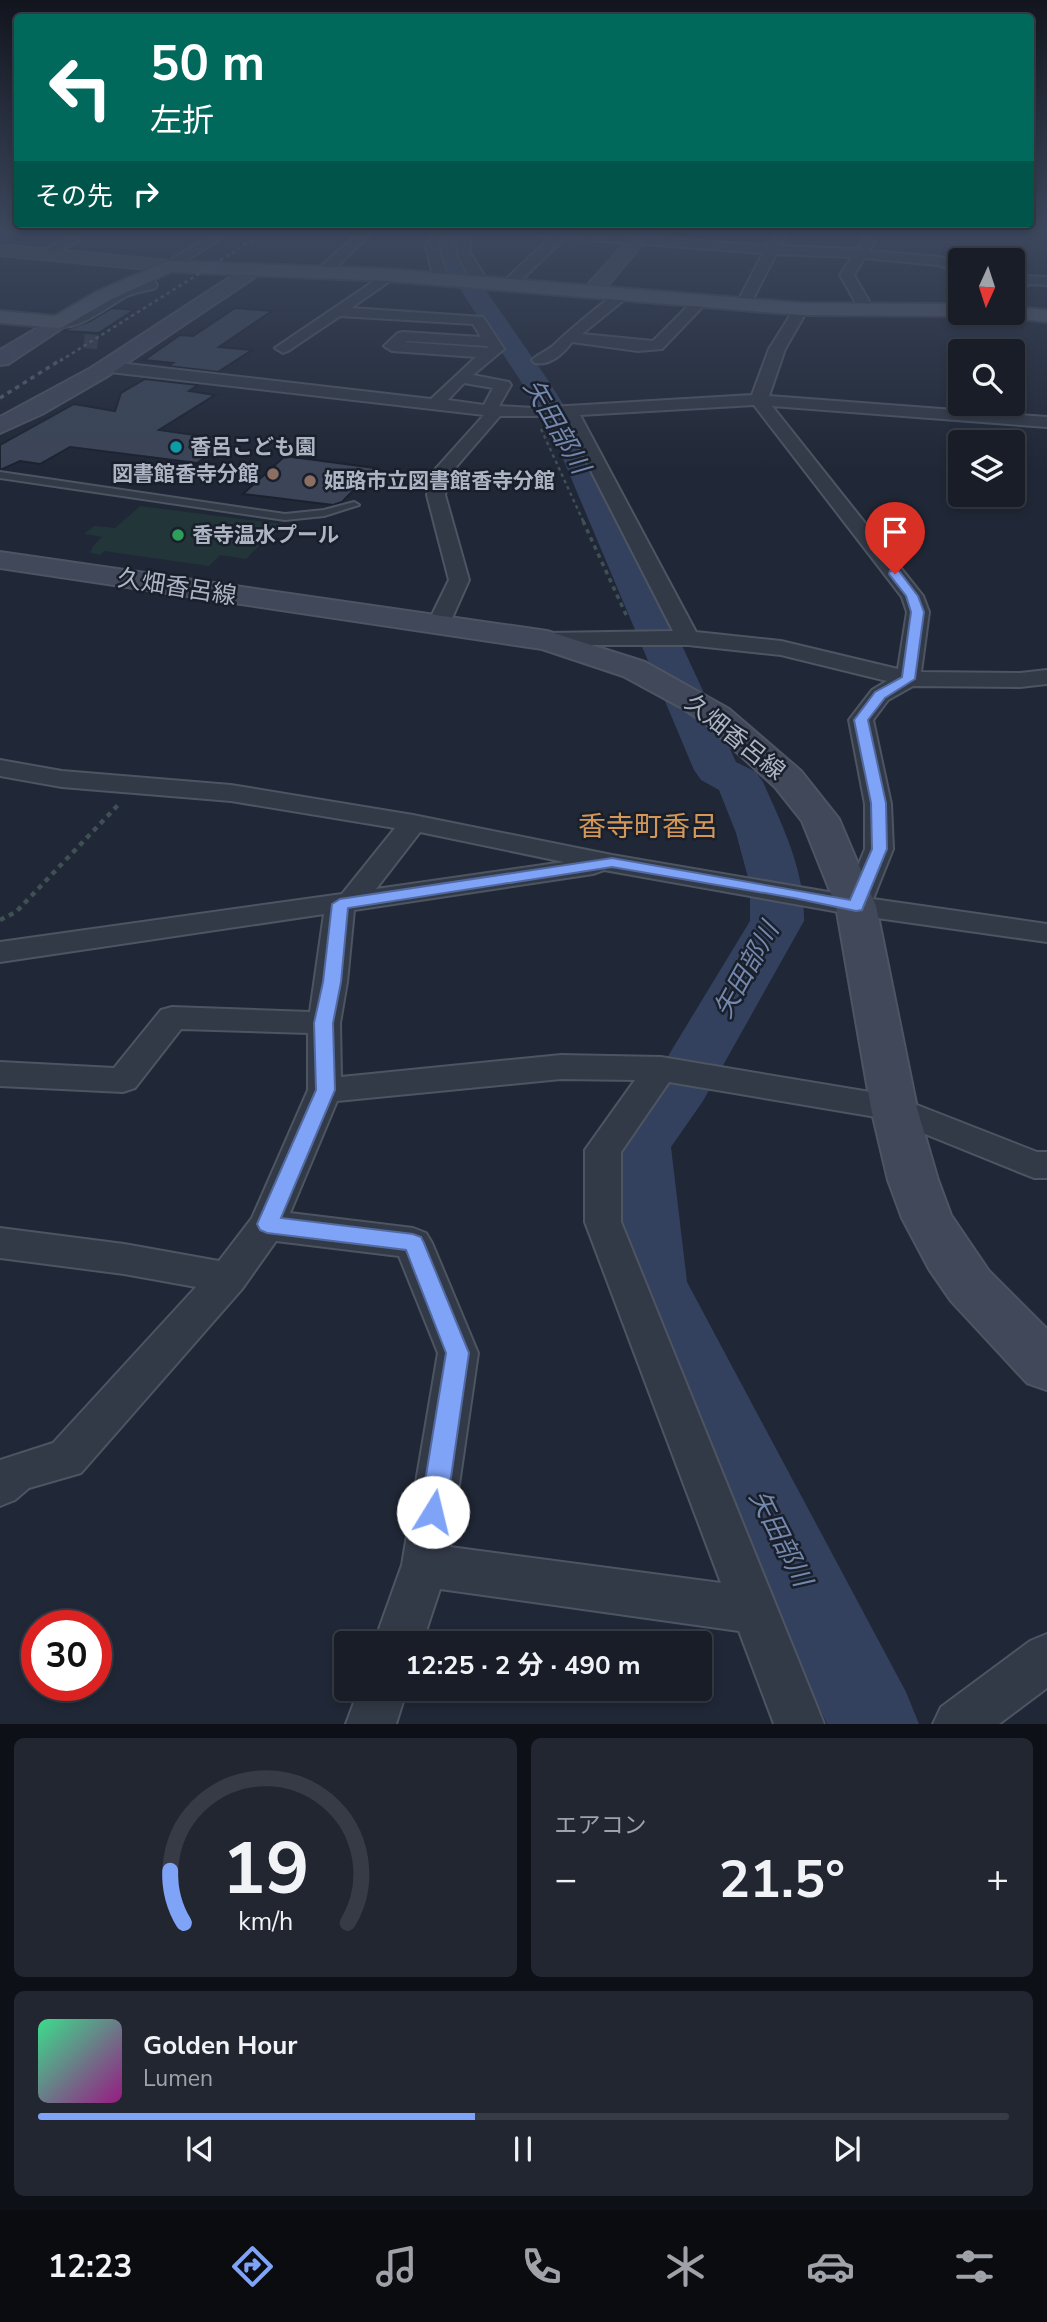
<!DOCTYPE html>
<html lang="ja">
<meta charset="utf-8">
<style>
body{margin:0;font-family:"Nunito Sans","Noto Sans JP",sans-serif;background:#212630;color:#f1f3f6;height:100vh;display:flex;flex-direction:column;font-size:26px;white-space:nowrap}
*{box-sizing:border-box;margin:0}
p{font-size:23px;color:#9fa2a8}
.icon{flex:none;width:38px;height:38px;fill:none;stroke:currentColor;stroke-width:2;stroke-linecap:round;stroke-linejoin:round}
.map{position:relative;height:1724px;overflow:hidden}
.sheet{display:flex;flex-direction:column;gap:14px;padding:14px;background:#0d1016;flex:1}
.sheet>*{flex:none}
.top-card{position:absolute;left:14px;top:14px;width:1020px;height:214px;border-radius:7px;box-shadow:0 4px 10px #0003,0 0 0 2px #363b45;background:#00695c;color:#fff;overflow:hidden}
.needle{width:46px;rotate:183deg}
.fabs{position:absolute;left:948px;top:248px;display:grid;gap:14px}
.fabs a{display:grid;place-items:center;width:77px;height:77px;border-radius:7px;background:#181d28;box-shadow:0 4px 10px #0003,0 0 0 2px #363b45;font-size:35px}
.speed{position:absolute;left:21px;top:1610px;display:flex;gap:14px;font-size:35px;font-weight:700;text-align:center}
.speed>*{display:grid;place-content:center;width:91px;height:91px;border-radius:50%;background:#181d28;box-shadow:0 4px 10px #0003,0 0 0 2px #363b45;line-height:1}
.speed .limit{border:10px solid #d22;background:#fff;color:#111}
.pin{position:absolute;display:grid;place-items:center;width:60px;height:60px;color:#fff;margin:-72px -30px;border-radius:50% 50% 50% 0;rotate:-45deg;box-shadow:0 0 7px #0007}
.pin .icon{rotate:45deg}
.me{position:absolute;width:77px;margin:-38px;rotate:9deg;stroke-linejoin:round;filter:drop-shadow(0 0 5px #0008)}
.turn{display:flex;align-items:center;gap:24px;height:147px;padding:0 21px;font-size:32px}
.turn .icon{width:91px;height:91px;stroke-width:2.5}
.turn b{display:block;font-size:49px;line-height:60px}
.then{display:flex;align-items:center;height:66px;padding:0 21px;background:#0003;gap:14px;font-size:26px}
.big{font-size:52px;font-weight:700;line-height:1.1}
.sheet .widget{flex:1;display:flex;flex-direction:column;justify-content:center;gap:10px;min-width:0;padding:0 24px;border-radius:10px;background:#212630}
.sheet .dial{align-items:center;gap:0}
.dial svg{height:182px;overflow:visible;fill:none;stroke:#363b45;stroke-width:7;stroke-linecap:round;text-anchor:middle}
.dial text{fill:#f1f3f6;stroke:none}
.song{display:flex;align-items:center;gap:21px}
.cover{width:84px;height:84px;border-radius:10px;background:linear-gradient(135deg,hsl(150 70% 55%),hsl(310 70% 35%))}
.played{height:7px;border-radius:4px;background:linear-gradient(90deg,#7fa3f7 45%,#363b45 45%)}
.keys{display:flex;justify-content:space-around;direction:ltr}
.heat{display:flex;justify-content:space-between;align-items:center;font-size:38px;direction:ltr}
.sheet .tiles{flex:1;display:grid;gap:14px;grid-template-columns:1fr 1fr}
.widget:last-child{grid-column:span 2}
.trip{position:absolute;left:334px;top:1631px;width:378px;height:70px;border-radius:7px;background:#181d28;box-shadow:0 4px 10px #0003,0 0 0 2px #363b45;font-weight:700;line-height:70px;text-align:center}
.tab-bar{display:flex;height:112px;justify-content:space-around;align-items:center;background:#0a0c10;color:#9fa2a8}
.tab-bar .icon{width:49px;height:49px}
.tab-bar .selected{color:#7fa3f7}
.tab-bar b{font-size:32px;color:#f1f3f6}
.map>svg:first-child{display:block}
.green{fill:#223539}
.lines{fill:none;stroke-linecap:round;stroke-linejoin:round}
.stream{stroke:#33415e;stroke-width:4.5}
.river{fill:#33415e;fill-rule:evenodd}
.building{fill:#3b4557;stroke:#1b212d;stroke-width:2}
.street-tunnel{stroke:#353c4b;stroke-width:14;stroke-dasharray:14 7;stroke-linecap:butt}
.lane-casing{stroke:#4d5462;stroke-width:4}
.street-casing{stroke:#4d5462;stroke-width:4}
.secondary-casing{stroke:#4d5462;stroke-width:4}
.primary-casing{stroke:#3c4351;stroke-width:4}
.path-far2{stroke:#3f5055;stroke-width:2.5;stroke-dasharray:3.5 3.5;stroke-linecap:butt}
.path-far1{stroke:#3f5055;stroke-width:3.5;stroke-dasharray:4.5 4.5;stroke-linecap:butt}
.path{stroke:#3f5055;stroke-width:4.5;stroke-dasharray:5 5;stroke-linecap:butt}
.lane{fill:#333a47;fill-rule:evenodd}
.street{fill:#333a47;fill-rule:evenodd}
.secondary{fill:#41485a;fill-rule:evenodd}
.primary{fill:#515867;fill-rule:evenodd}
.rail-far1{stroke:#555d6e;stroke-width:2.5;stroke-dasharray:3.5 3.5;stroke-linecap:butt}
.rail{stroke:#555d6e;stroke-width:3.5;stroke-dasharray:4.5 4.5;stroke-linecap:butt}
.route{fill:#7fa3f7;stroke:#536aa1;stroke-width:2}
.culture-dot{fill:#0f9aa8;stroke:#191f2b;stroke-width:2.5}
.education-dot{fill:#8d6e63;stroke:#191f2b;stroke-width:2.5}
.leisure-dot{fill:#2e9e5b;stroke:#191f2b;stroke-width:2.5}
.labels{text-anchor:middle;stroke-width:5;stroke-linejoin:round;paint-order:stroke}
.far-poi-label{font-size:21px;font-weight:bold;fill:#adb4c4;stroke:#191f2b;text-anchor:start}
.street-label{font-size:24px;fill:#adb4c4;stroke:#191f2b}
.water-label{font-size:26px;font-style:italic;fill:#7488ad;stroke:#191f2b}
.quarter-label{font-size:28px;fill:#d39859;stroke:#191f2b}
</style>
<div class="map">
<svg width="1047" height="1724" viewBox="0 0 1047 1724">
<rect width="100%" height="100%" fill="#202736"/>
<path class="green" d="M 140,506 L 281,524 L 246,559 L 220,555 L 209,566 L 104,551 L 101,555 L 90,553 L 93,546 L 102,537 L 84,534 L 94,526 L 115,528 Z"/>
<g class="lines">
<path class="stream" d="M 1042,231 L 1047,234"/>
<path class="river" d="M 441,231 L 463,231 L 457,244 L 466,262 L 548,380 L 590,447 L 736,762 L 756,772 L 763,782 C 783,827 805,870 804,921 L 703,1101 L 671,1147 L 687,1282 L 906,1692 L 919,1724 L 827,1724 L 617,1283 L 607,1144 L 659,1071 L 750,921 L 750,885 L 736,833 L 719,790 L 701,780 L 694,770 L 558,447 L 520,380 L 442,262 L 435,244 Z"/>
</g>
<g class="building">
<path d="M 112,308 L 134,310 L 99,333 L 62,331 L 90,321 Z"/>
<path d="M 235,308 L 272,311 L 219,347 L 252,350 L 218,372 L 168,366 L 173,363 L 144,360 L 180,335 L 193,336 Z"/>
<path d="M 145,379 L 198,385 L 189,391 L 215,395 L 159,430 L 230,440 L 197,463 L 70,447 L 40,464 L 20,461 L 0,470 L 0,445 L 74,404 L 115,411 L 121,393 Z"/>
<path d="M 285,456 L 375,468 L 342,502 L 333,505 L 243,494 Z"/>
</g>
<g class="lines">
<path class="street-tunnel" d="M 84,341 L 104,343"/>
<g class="lane-casing">
<path id="lane" d="M 0,472 L 285,514 L 324,510 L 354,502 L 359,505 L 324,516 L 285,520 L 0,478 Z"/>
</g>
<g class="street-casing">
<g id="street">
<path d="M 18,231 L 0,240 L 0,232 Z"/>
<path d="M 81,231 L 97,231 L 48,257 L 43,258 L 37,254 Z"/>
<path d="M 217,231 L 232,231 L 173,269 L 163,269 L 161,266 Z"/>
<path d="M 361,231 L 374,231 L 328,275 L 318,275 L 318,269 Z"/>
<path d="M 433,231 L 445,231 L 438,246 L 448,279 L 441,283 L 434,279 L 426,246 Z"/>
<path d="M 459,231 L 471,231 L 470,253 L 489,283 L 487,286 L 477,286 C 464,268 452,254 459,231 Z"/>
<path d="M 526,231 L 575,231 L 767,246 L 775,233 L 779,232 L 785,236 L 780,246 L 857,249 L 869,231 L 881,231 L 869,251 L 940,257 L 961,264 L 961,273 L 938,265 L 864,258 L 854,275 L 874,310 L 867,314 L 860,310 L 840,275 L 852,257 L 776,254 L 750,305 L 743,309 L 736,305 L 763,253 L 565,238 L 512,289 L 502,289 L 502,283 L 552,236 L 532,235 Z"/>
<path d="M 389,271 L 394,272 L 394,278 L 351,308 L 483,317 L 504,349 L 473,375 L 509,382 L 511,385 L 499,406 L 534,408 L 752,395 L 769,349 L 796,306 L 801,305 L 808,309 L 785,349 L 769,396 L 1047,417 L 1047,427 L 772,406 L 923,596 L 929,612 L 921,672 L 1020,673 L 1047,670 L 1047,684 L 1020,687 L 913,686 L 888,700 L 873,720 L 891,804 L 893,849 L 873,899 L 1047,924 L 1047,942 L 856,915 L 604,870 L 593,874 L 354,910 L 347,982 L 340,1023 L 341,1077 L 561,1055 L 661,1057 L 894,1096 L 1037,1152 L 1047,1152 L 1047,1178 L 1034,1178 L 888,1119 L 669,1082 L 621,1152 L 621,1222 L 824,1724 L 774,1724 L 739,1631 L 440,1589 L 422,1643 L 374,1643 L 402,1565 L 438,1353 L 399,1256 L 276,1241 L 242,1289 L 81,1473 L 29,1488 L 15,1500 L 0,1506 L 0,1460 L 53,1443 L 196,1287 L 124,1274 L 0,1258 L 0,1228 L 124,1244 L 219,1261 L 252,1218 L 308,1090 L 308,1033 L 181,1029 L 135,1088 L 123,1092 L 0,1086 L 0,1062 L 114,1068 L 161,1010 L 172,1007 L 310,1012 L 324,914 L 0,962 L 0,942 L 342,894 L 395,828 L 231,801 L 62,787 L 0,776 L 0,760 L 62,771 L 231,785 L 413,815 L 612,855 L 846,895 L 865,849 L 865,804 L 849,720 L 872,690 L 887,681 L 781,655 L 688,645 L 539,645 L 536,640 L 539,635 L 547,633 L 673,631 L 563,416 L 500,416 L 449,475 L 445,495 L 469,580 L 449,625 L 446,630 L 430,630 L 427,625 L 449,580 L 427,495 L 431,474 L 484,415 L 110,372 L 102,367 L 110,362 L 431,399 L 476,357 L 392,351 L 384,346 L 398,333 L 403,332 L 481,337 L 473,324 L 340,316 L 288,351 L 283,353 L 275,348 ZM 407,341 L 487,346 L 488,348 L 405,342 ZM 464,383 L 493,388 L 484,405 L 448,400 ZM 754,405 L 902,597 L 907,612 L 898,669 L 781,641 L 696,632 L 580,415 ZM 420,832 L 564,862 L 376,889 ZM 561,1079 L 635,1080 L 585,1150 L 585,1222 L 721,1583 L 450,1547 L 478,1353 L 432,1243 L 426,1233 L 413,1228 L 290,1213 L 337,1101 Z"/>
<path d="M 144,272 L 149,273 L 157,285 L 155,288 C 146,291 136,292 127,296 C 109,305 70,339 51,322 L 53,319 L 76,315 L 118,290 L 142,283 L 137,276 Z"/>
<path d="M 1024,276 L 1047,277 L 1047,285 L 1029,284 L 1022,289 L 1013,287 L 1013,279 Z"/>
<path d="M 620,292 L 625,293 L 625,299 L 582,334 L 653,341 L 695,299 L 700,298 L 707,302 L 662,349 L 638,351 L 572,342 C 563,354 550,366 535,363 L 532,360 C 539,353 548,351 555,344 C 564,335 610,295 620,292 Z"/>
<path d="M 1047,1634 L 1047,1688 L 999,1724 L 933,1724 L 941,1707 L 1030,1641 Z"/>
<path d="M 359,1689 L 407,1689 L 396,1724 L 346,1724 Z"/>
</g>
</g>
<g class="secondary-casing">
<g id="secondary">
<path d="M 636,231 L 653,231 L 598,297 L 584,297 L 581,293 L 584,289 Z"/>
<path d="M 0,245 L 168,261 L 177,266 L 168,271 L 0,255 Z"/>
<path d="M 255,264 L 264,269 L 261,273 L 106,377 L 42,414 L 0,433 L 0,417 L 91,368 L 249,265 Z"/>
<path d="M 58,316 L 65,318 L 68,322 L 65,326 L 8,364 L 0,365 L 0,350 Z"/>
<path d="M 0,552 L 547,631 L 645,662 L 729,709 L 801,771 L 839,819 L 876,906 L 917,1108 L 938,1180 L 951,1215 L 989,1271 L 1047,1329 L 1047,1390 L 1027,1383 L 951,1301 L 929,1269 L 902,1218 L 888,1180 L 871,1108 L 836,906 L 802,821 L 775,787 L 705,723 L 682,708 L 623,676 L 542,649 L 0,568 Z"/>
</g>
</g>
<g class="primary-casing">
<g id="primary">
<path d="M 168,261 L 389,269 L 801,303 L 961,304 L 961,313 L 969,313 L 961,316 L 801,315 L 389,281 L 171,272 L 112,299 L 65,326 L 58,328 L 0,323 L 0,311 L 55,316 L 98,291 Z"/>
<path d="M 1013,307 L 1047,310 L 1047,322 L 1006,317 L 1003,313 L 1013,313 Z"/>
</g>
</g>
<path class="path-far2" d="M 541,429 L 584,523"/>
<path class="path-far1" d="M 583,521 L 628,619"/>
<path class="path" d="M 0,920 L 16,912 L 119,804"/>
<use href="#lane" class="lane"/>
<use href="#street" class="street"/>
<use href="#secondary" class="secondary"/>
<use href="#primary" class="primary"/>
<path class="rail-far1" d="M 60,361 L 267,231"/>
<path class="rail" d="M 0,398 L 62,359"/>
</g>
<linearGradient id="sky" x2="0" y2="1"><stop stop-color="#12151e"/><stop offset="0.49" stop-color="#3c475d"/><stop offset="1" stop-color="#3c475d" stop-opacity="0"/></linearGradient>
<rect width="1047" height="472" fill="url(#sky)"/>
<path class="route" d="M 890,571 L 899,571 L 918,596 L 924,612 L 915,679 L 885,698 L 868,720 L 886,803 L 887,849 L 862,910 L 856,911 L 794,898 L 612,867 L 348,908 L 341,982 L 333,1023 L 335,1090 L 281,1218 L 413,1234 L 421,1237 L 424,1243 L 469,1353 L 446,1512 L 442,1520 L 433,1523 L 424,1520 L 420,1512 L 446,1353 L 406,1250 L 267,1233 L 260,1230 L 257,1224 L 316,1090 L 314,1023 L 323,982 L 332,904 L 340,899 L 612,858 L 850,900 L 872,849 L 871,803 L 854,720 L 875,692 L 902,677 L 911,612 L 906,596 L 889,574 Z"/>
<circle class="culture-dot" cx="176" cy="447" r="7"/>
<g class="education-dot">
<circle cx="273" cy="474" r="7"/>
<circle cx="310" cy="481" r="7"/>
</g>
<circle class="leisure-dot" cx="178" cy="535" r="7"/>
<g class="labels">
<g class="far-poi-label">
<text x="190" y="454">香呂こども園</text>
<text x="259" y="481" text-anchor="end">図書館香寺分館</text>
<text x="324" y="488">姫路市立図書館香寺分館</text>
<text x="192" y="542">香寺温水プール</text>
</g>
<g class="street-label">
<text transform="translate(177 587) rotate(9)" y="8">久畑香呂線</text>
<text transform="translate(735 737) rotate(39)" y="8">久畑香呂線</text>
</g>
<g class="water-label">
<text transform="translate(557 426) rotate(60)" y="9">矢田部川</text>
<text transform="translate(746 970) rotate(-61)" y="9">矢田部川</text>
<text transform="translate(781 1538) rotate(63)" y="9">矢田部川</text>
</g>
<g class="quarter-label">
<text x="648" y="836">香寺町香呂</text>
</g>
</g>
</svg>
<div class="fabs">
<a><svg class="needle" viewBox="-14 -14 28 28"><path d="M0-13l5 13h-10z" fill="#e53935"/><path d="M0 13l5-13h-10z" fill="#9fa2a8"/></svg></a>
<a><svg class="icon" aria-label="search" viewBox="0 0 24 24"><circle cx="10" cy="10" r="6"/><path d="M15 15l6 6"/></svg></a>
<a><svg class="icon" aria-label="layers" viewBox="0 0 24 24"><path d="M12 4l9 5-9 5-9-5zM3 14l9 5 9-5"/></svg></a>
</div>
<div class="speed"><div class="limit">30</div></div>
<div class="pin" style="left:895px;top:574px;background:#d93025"><svg class="icon" aria-label="arrive" viewBox="0 0 24 24"><path d="M6 21V4h12l-3 4 3 4H6"/></svg></div>
<svg class="me" style="left:433px;top:1512px" viewBox="-20 -20 40 40"><circle r="19" fill="#fff"/><path d="M0-13L10 11 0 6-10 11z" fill="#7fa3f7"/></svg>
<div class="trip">12:25 · 2 分 · 490 m</div>
<div class="top-card">
<div class="turn"><svg class="icon" aria-label="left" viewBox="0 0 24 24"><path d="M17 20v-9H6M10 6l-5 5 5 5"/></svg><div><b>50 m</b>左折</div></div>
<div class="then">その先<svg class="icon" aria-label="right" viewBox="0 0 24 24"><path d="M7 20v-9h11M14 6l5 5-5 5"/></svg></div>
</div>
</div>
<section class="sheet">
<div class="tiles">
<div class="widget dial"><svg viewBox="0 0 100 80">
<path d="M14 69A42 42 0 1 1 86 69"/>
<path d="M14 69A42 42 0 0 1 8 46" stroke="#7fa3f7"/>
<text x="50" y="56" font-size="32" font-weight="700">19</text>
<text x="50" y="72" font-size="11">km/h</text>
</svg></div>
<div class="widget"><p>エアコン</p>
<div class="heat"><a>−</a><b class="big">21.5°</b><a>+</a></div>
</div>
<div class="widget">
<div class="song"><i class="cover"></i><div><b>Golden Hour</b><p>Lumen</p></div></div>
<div class="played"></div>
<div class="keys"><svg class="icon" aria-label="previous" viewBox="0 0 24 24"><path d="M18 5L8 12l10 7zM5 5v14"/></svg><svg class="icon" aria-label="pause" viewBox="0 0 24 24"><path d="M8 5v14M16 5v14"/></svg><svg class="icon" aria-label="next" viewBox="0 0 24 24"><path d="M6 5l10 7-10 7zM19 5v14"/></svg></div>
</div>
</div>
</section>
<nav class="tab-bar">
<b>12:23</b>
<svg class="icon selected" aria-label="directions" viewBox="0 0 24 24"><path d="M12 3l9 9-9 9-9-9zM9 14v-3h6M13 9l2 2-2 2"/></svg>
<svg class="icon" aria-label="music" viewBox="0 0 24 24"><path d="M9 18V5l10-2v13"/><circle cx="6" cy="18" r="3"/><circle cx="16" cy="16" r="3"/></svg>
<svg class="icon" aria-label="phone" viewBox="0 0 24 24"><path d="M5 4h4l2 5-3 2q2 4 5 5l2-3 5 2v4C11 20 4 13 5 4z"/></svg>
<svg class="icon" aria-label="climate" viewBox="0 0 24 24"><path d="M12 3v18M4 7l16 10M4 17L20 7"/></svg>
<svg class="icon" aria-label="car" viewBox="0 0 24 24"><path d="M5 17H2v-5l4-1 3-4h7l3 4 3 1v5h-3M9 17h6M6 11h13"/><circle cx="7" cy="17" r="2"/><circle cx="17" cy="17" r="2"/></svg>
<svg class="icon" aria-label="filters" viewBox="0 0 24 24"><path d="M4 7h16M4 17h16"/><circle cx="9" cy="7" r="2"/><circle cx="15" cy="17" r="2"/></svg>
</nav>
